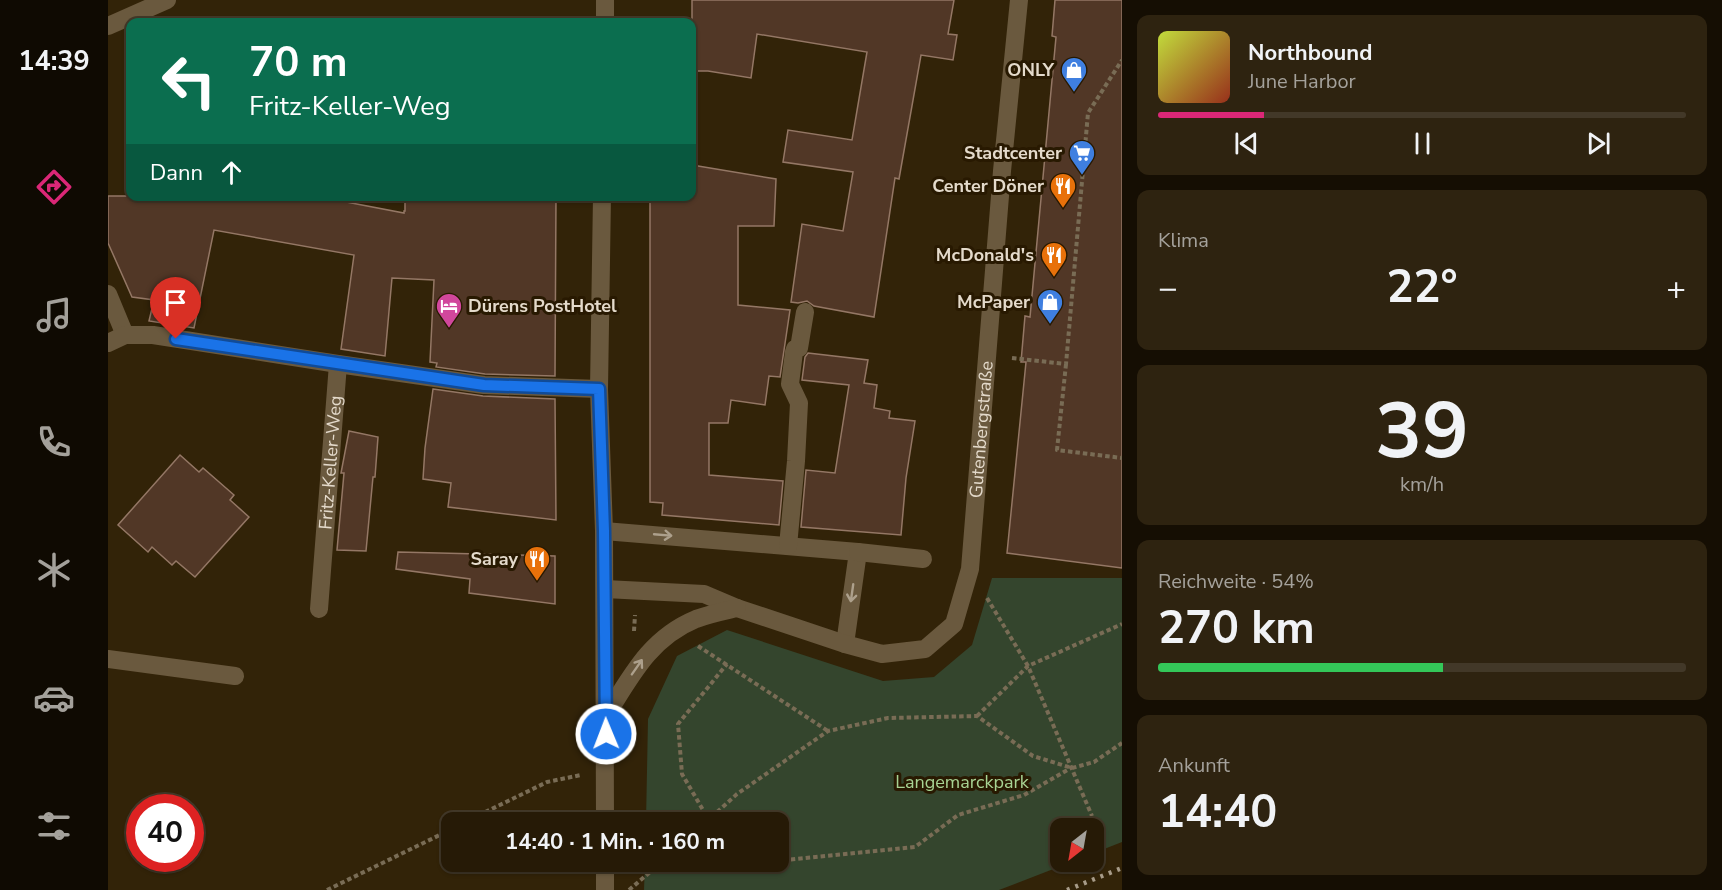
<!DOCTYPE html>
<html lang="de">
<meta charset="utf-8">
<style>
body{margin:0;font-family:"Nunito Sans",sans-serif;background:#2e2310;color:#f1f3f6;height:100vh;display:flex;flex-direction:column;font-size:22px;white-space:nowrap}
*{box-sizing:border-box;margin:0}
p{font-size:20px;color:#a4a19b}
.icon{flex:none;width:33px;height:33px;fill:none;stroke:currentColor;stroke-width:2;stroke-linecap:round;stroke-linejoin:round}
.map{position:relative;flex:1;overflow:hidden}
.sheet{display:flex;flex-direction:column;gap:15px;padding:15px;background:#150e03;width:600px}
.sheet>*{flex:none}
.guide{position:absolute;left:18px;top:18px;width:570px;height:183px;border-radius:12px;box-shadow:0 2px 4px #0004,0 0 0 2px #423828;background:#0b6e4f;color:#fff;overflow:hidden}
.needle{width:39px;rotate:211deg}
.controls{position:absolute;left:942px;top:818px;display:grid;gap:12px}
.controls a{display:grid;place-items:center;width:54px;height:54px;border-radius:12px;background:#261a06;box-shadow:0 2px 4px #0004,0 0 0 2px #423828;font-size:30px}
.speed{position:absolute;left:18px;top:794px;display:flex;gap:12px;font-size:30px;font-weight:700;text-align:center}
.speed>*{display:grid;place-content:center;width:78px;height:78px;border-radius:50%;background:#261a06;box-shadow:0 2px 4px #0004,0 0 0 2px #423828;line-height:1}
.speed .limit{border:9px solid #d22;background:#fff;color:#111}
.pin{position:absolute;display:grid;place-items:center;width:51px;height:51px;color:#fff;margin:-62px -26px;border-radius:50% 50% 50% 0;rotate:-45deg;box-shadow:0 0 6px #0007}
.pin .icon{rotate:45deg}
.me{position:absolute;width:66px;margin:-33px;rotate:359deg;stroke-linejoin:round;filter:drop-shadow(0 0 4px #0008)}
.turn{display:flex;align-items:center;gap:21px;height:126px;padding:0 24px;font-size:27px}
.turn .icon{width:78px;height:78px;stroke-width:2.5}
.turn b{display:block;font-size:42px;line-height:51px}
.then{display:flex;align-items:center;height:57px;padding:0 24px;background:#0003;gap:12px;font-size:22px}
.big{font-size:45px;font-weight:700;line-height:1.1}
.sheet .widget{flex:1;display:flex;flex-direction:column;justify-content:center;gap:9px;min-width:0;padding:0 21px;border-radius:12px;background:#2e2310}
.sheet .dial{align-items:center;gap:0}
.dial b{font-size:78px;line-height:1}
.song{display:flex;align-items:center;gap:18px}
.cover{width:72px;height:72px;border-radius:9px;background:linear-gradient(135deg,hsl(70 70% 55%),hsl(10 70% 35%))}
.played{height:6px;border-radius:3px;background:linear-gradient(90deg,#db2777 20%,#423828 20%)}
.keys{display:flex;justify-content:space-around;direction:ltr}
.heat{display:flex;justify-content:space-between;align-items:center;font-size:33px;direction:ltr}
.charge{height:9px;border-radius:4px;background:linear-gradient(90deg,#34c759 54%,#423828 0)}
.trip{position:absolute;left:333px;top:812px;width:348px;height:60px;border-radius:12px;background:#261a06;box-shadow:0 2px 4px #0004,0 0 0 2px #423828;font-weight:700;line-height:60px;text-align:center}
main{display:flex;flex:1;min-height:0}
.dock{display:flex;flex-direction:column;width:108px;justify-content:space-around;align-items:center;background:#0f0a02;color:#a4a19b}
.dock .icon{width:42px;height:42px}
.dock .current{color:#db2777}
.dock b{font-size:27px;color:#f1f3f6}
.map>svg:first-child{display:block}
.green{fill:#34452d}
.building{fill:#513726;stroke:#947765;stroke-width:1.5}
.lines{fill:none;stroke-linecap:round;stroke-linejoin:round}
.path{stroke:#796c55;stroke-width:4;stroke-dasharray:4.5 3;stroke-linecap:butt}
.service{stroke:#6a593e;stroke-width:18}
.minor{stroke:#6a593e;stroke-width:18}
.tertiary{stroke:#6a593e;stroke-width:18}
.rail{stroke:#a79b88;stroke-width:4.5;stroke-dasharray:3 6;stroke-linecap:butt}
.oneway{stroke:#ada08c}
.route-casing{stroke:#114b97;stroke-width:15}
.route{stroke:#1a73e8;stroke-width:10}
.labels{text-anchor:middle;stroke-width:6;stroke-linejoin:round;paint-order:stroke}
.poi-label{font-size:18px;font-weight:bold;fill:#e4dacb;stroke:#281901;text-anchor:end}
.street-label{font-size:18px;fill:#e4dacb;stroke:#281901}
.park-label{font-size:18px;fill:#a7d393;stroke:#281901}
</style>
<main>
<nav class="dock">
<b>14:39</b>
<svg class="icon current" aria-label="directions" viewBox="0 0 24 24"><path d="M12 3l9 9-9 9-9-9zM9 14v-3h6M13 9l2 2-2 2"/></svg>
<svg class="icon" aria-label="music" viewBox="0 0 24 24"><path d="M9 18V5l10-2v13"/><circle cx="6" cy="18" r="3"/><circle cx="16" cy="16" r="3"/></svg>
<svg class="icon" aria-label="phone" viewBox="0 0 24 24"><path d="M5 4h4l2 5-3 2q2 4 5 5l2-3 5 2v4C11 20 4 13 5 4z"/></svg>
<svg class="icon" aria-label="climate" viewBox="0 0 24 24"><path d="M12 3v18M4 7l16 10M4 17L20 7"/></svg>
<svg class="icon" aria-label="car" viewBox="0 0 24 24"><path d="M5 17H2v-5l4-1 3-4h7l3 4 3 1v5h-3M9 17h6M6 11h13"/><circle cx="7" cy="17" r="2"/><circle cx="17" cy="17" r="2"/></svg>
<svg class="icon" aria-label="filters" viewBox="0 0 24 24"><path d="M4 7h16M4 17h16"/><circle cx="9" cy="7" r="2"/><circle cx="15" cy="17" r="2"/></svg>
</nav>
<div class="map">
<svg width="1014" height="890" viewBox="0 0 1014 890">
<rect width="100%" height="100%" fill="#322308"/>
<path class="green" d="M 884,578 L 1014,578 L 1014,842 L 986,853 L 986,828 L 952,828 L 952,861 L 966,861 L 891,890 L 536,890 L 537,861 L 670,861 L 670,822 L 538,822 L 540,719 L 569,656 L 619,630 L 775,681 L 826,677 L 864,645 Z"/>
<g class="building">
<path d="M 584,0 L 846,0 L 840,34 L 849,35 L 845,60 L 813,55 L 791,179 L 787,178 L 766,317 L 706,306 L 699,301 L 690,303 L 683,302 L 694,224 L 735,231 L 745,172 L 675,162 L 680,130 L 744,140 L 759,52 L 649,34 L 643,78 L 600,71 L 584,71 Z"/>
<path d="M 947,0 L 1014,0 L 1014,568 L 899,553 L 918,362 L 913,362 L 917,316 L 922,317 L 948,37 L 944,36 Z"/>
<path d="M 584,165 L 668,179 L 666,226 L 630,226 L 630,305 L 682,310 L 672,377 L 661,376 L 657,405 L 623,400 L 620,423 L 601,423 L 601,475 L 675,481 L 671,525 L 554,515 L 555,503 L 542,502 L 542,196 L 584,196 Z"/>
<path d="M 0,196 L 207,196 L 296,213 L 296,211 L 297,211 L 297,196 L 448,196 L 447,376 L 377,374 L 328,367 L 329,363 L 322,362 L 326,280 L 284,278 L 277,356 L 233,349 L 246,255 L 106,230 L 86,328 L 41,321 L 46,300 L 24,297 L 0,243 Z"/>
<path d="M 700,353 L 760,360 L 756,383 L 769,385 L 766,408 L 782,411 L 781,418 L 807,421 L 798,478 L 793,535 L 693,527 L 698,470 L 727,473 L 741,385 L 694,380 L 697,357 Z"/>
<path d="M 325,389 L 375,396 L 447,399 L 448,520 L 340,507 L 343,483 L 315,479 L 317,448 Z"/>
<path d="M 241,431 L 270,437 L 267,477 L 265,477 L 258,551 L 229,550 L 236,473 L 233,473 Z"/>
<path d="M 72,455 L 91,472 L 95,468 L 126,495 L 122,500 L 141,517 L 87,577 L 68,561 L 64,565 L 44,547 L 40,552 L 10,525 Z"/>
<path d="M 290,552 L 447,556 L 447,604 L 361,593 L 362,579 L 288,569 Z"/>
</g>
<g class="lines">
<g class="path">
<path d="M 904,358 L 958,364 L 980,113 L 1014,60"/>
<path d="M 958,364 L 949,450 L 1014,458"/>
<path d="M 879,598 L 920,666 L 984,816"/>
<path d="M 526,631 L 527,615"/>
<path d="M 590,646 L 720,731"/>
<path d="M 869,716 L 920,666 L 1014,624"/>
<path d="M 357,822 L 439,782 L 473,775"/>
<path d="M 598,822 L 629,794 L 720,731 L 780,718 L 869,716 L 925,756 L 964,768 L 986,762 L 1014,743"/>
<path d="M 602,822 L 574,774 L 570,724 L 619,664"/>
<path d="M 653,861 L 657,862 L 807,847 L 850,815 L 916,795 L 963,768"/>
<path d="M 219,890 L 344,829"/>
<path d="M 521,890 L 555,861"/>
</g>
<g class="service">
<path d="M 0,294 L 17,335"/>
<path d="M 496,531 L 750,552 L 737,644"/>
<path d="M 680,546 L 688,461 L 691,403 L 682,384 L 686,352 L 687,349 L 691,348 L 697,312"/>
<path d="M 750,552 L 815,559"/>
<path d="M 0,659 L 127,676"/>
</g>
<g class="minor">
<path d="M 0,343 L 17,335 L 45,335 L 230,364 L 376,385 L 491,389"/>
<path id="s1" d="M 497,589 L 596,594 L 629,608 L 737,644 L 774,654 L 817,649 L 846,624 L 862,569 L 894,171 L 911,0"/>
<path id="s2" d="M 211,609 L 230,364"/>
<path d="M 498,716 C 523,676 542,638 588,619 C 601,614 616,611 629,608"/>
</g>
<g class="tertiary">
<path d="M 497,22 L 497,0"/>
<path d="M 0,26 L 59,0"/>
<path d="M 494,196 L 491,389 L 496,531 L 497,822"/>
<path d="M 497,890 L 497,861"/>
</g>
<path class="rail" d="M 959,890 L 1014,868"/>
</g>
<defs><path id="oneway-shaft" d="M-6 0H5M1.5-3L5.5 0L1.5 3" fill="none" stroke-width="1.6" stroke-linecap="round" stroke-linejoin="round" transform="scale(1.5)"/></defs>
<g class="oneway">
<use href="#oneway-shaft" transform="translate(555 535) rotate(5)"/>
<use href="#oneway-shaft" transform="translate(744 593) rotate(98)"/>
<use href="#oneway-shaft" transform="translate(529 667) rotate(-55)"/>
</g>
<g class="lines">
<g class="route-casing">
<path id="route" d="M 68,339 L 376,385 L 491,389 L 496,531 L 498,734"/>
</g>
<use href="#route" class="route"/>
</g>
<defs>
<g id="shop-pin" transform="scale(1.35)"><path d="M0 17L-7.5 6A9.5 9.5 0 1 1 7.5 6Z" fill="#3f7fe0" stroke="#281901"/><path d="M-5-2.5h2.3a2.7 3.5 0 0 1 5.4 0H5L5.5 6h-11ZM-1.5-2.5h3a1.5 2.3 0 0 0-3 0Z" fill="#fff"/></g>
<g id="supermarket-pin" transform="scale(1.35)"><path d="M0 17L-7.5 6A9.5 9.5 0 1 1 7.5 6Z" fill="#3f7fe0" stroke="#281901"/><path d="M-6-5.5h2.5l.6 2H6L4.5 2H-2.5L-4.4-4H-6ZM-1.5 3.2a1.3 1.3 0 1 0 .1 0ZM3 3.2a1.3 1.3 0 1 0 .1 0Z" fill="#fff"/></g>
<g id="restaurant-pin" transform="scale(1.35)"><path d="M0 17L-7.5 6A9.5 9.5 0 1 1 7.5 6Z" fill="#e8710a" stroke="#281901"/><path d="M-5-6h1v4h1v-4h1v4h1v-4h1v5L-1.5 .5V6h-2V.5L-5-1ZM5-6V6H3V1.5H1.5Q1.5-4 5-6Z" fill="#fff"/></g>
<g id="hotel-pin" transform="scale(1.35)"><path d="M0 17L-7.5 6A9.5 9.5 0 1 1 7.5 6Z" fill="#d1479c" stroke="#281901"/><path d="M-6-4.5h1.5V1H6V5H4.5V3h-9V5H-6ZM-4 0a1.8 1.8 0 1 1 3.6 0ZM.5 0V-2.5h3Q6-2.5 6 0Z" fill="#fff"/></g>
</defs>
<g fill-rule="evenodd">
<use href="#shop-pin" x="966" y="70"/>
<use href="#supermarket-pin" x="974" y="153"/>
<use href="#restaurant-pin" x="955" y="186"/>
<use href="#restaurant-pin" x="946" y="255"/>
<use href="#shop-pin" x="942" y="302"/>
<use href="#hotel-pin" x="341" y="306"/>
<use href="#restaurant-pin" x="429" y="559"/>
</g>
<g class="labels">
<g class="poi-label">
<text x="946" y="76">ONLY</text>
<text x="954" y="159">Stadtcenter</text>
<text x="936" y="192">Center Döner</text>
<text x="926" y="261">McDonald's</text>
<text x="922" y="308">McPaper</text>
<text x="360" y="312" text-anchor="start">Dürens PostHotel</text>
<text x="410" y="565">Saray</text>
</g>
<g class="street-label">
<text dy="6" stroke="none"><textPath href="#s1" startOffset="566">Gutenbergstraße</textPath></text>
<text dy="6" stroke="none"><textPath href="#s2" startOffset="147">Fritz-Keller-Weg</textPath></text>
</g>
<g class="park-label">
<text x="854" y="788">Langemarckpark</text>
</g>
</g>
</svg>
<div class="controls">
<a><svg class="needle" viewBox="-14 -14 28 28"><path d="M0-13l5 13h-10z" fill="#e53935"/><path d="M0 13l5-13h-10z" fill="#a4a19b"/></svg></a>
</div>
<div class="speed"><div class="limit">40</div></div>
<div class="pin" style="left:68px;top:339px;background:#d93025"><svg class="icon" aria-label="arrive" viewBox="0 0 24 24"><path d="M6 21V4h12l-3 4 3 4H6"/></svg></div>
<svg class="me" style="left:498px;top:734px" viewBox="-20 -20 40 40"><circle r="17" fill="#1a73e8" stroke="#fff" stroke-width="3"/><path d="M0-11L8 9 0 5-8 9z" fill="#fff"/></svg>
<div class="trip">14:40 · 1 Min. · 160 m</div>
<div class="guide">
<div class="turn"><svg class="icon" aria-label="left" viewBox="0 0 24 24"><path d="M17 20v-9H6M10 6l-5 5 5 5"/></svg><div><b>70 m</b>Fritz-Keller-Weg</div></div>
<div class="then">Dann<svg class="icon" aria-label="ahead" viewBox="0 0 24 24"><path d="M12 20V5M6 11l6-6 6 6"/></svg></div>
</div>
</div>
<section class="sheet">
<div class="widget">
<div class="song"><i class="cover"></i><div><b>Northbound</b><p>June Harbor</p></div></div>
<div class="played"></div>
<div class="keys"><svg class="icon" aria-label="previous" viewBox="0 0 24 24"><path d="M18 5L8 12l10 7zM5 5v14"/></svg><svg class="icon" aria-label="pause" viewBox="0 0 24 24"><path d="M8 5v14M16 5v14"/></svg><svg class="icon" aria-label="next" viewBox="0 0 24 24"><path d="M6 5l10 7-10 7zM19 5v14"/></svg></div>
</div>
<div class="widget"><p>Klima</p>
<div class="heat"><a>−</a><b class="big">22°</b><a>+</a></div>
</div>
<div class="widget dial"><b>39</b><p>km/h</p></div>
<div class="widget"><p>Reichweite · 54%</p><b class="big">270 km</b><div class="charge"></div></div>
<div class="widget"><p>Ankunft</p><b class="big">14:40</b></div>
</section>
</main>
